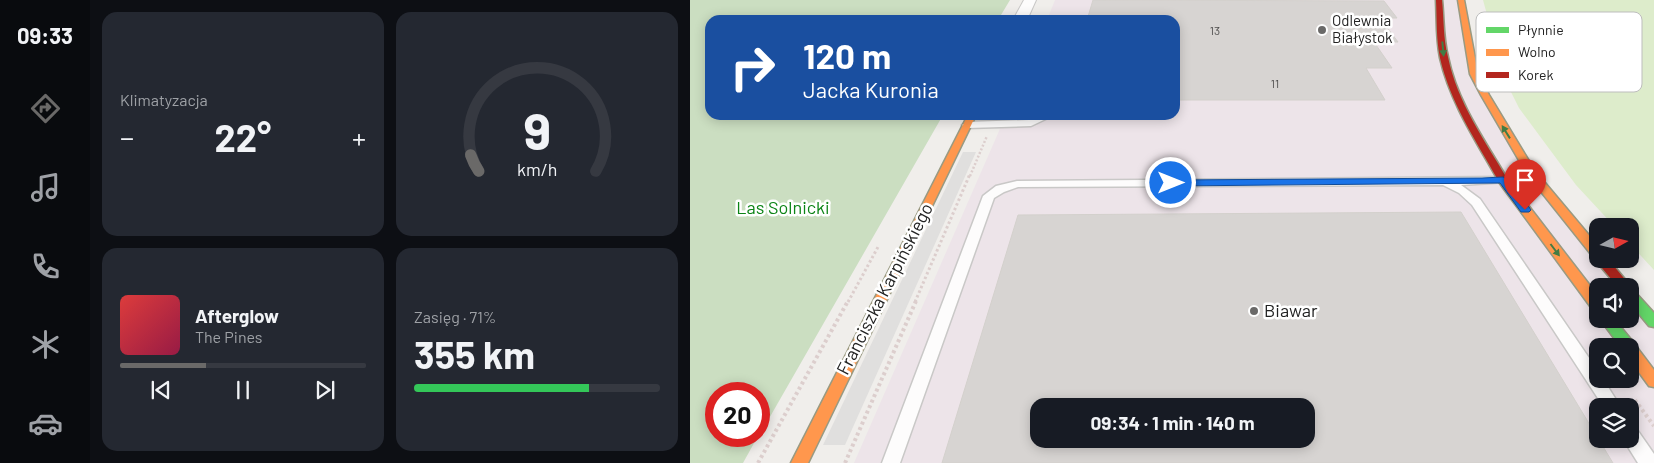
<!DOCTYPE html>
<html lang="pl">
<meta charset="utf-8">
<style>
body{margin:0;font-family:Barlow,sans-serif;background:#242831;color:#f1f3f6;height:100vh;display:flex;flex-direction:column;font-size:19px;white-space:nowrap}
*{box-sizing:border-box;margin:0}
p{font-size:16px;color:#9ea1a6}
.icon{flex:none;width:28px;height:28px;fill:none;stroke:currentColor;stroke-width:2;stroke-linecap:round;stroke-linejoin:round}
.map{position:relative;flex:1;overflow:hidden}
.sheet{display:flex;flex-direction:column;gap:12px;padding:12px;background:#0d0f14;width:600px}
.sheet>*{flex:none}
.hud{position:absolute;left:15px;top:15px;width:475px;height:105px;border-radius:15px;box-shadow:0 2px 12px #0003;background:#1a4fa0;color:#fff;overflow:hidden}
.needle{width:32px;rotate:82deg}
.controls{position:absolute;left:899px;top:218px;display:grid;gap:10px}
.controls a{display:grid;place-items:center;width:50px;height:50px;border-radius:10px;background:#171b24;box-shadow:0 2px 12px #0003;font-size:25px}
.speed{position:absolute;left:15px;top:382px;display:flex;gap:10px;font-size:25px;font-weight:700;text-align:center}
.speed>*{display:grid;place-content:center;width:65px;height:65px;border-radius:50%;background:#171b24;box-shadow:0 2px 12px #0003;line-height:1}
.speed .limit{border:8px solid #d22;background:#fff;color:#111}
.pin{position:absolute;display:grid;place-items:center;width:42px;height:42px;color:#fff;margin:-51px -21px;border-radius:50% 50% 50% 0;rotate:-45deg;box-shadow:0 0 5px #0007}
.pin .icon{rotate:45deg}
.me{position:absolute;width:55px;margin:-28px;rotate:90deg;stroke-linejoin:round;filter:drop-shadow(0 0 4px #0008)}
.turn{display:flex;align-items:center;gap:18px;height:105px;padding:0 15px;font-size:22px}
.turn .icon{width:65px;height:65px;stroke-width:2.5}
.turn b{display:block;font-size:35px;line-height:42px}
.big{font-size:38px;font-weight:700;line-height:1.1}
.sheet .widget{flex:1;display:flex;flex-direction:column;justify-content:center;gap:8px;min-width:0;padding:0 18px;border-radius:15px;background:#242831}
.sheet .dial{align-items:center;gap:0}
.dial svg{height:130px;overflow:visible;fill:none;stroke:#363941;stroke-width:7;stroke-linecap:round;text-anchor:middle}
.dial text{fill:#f1f3f6;stroke:none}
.song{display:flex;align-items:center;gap:15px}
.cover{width:60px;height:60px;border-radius:8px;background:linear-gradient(135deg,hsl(0 70% 55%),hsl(340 70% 35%))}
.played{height:5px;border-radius:2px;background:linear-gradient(90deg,#6a6968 35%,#363941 35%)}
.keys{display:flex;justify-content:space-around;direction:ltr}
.heat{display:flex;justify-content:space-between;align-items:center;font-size:28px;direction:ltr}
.charge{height:8px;border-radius:4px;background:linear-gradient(90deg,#34c759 71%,#363941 0)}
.sheet .tiles{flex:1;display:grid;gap:12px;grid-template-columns:repeat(2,1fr)}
.trip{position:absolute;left:340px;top:398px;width:285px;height:50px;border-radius:15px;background:#171b24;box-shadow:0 2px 12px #0003;font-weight:700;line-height:50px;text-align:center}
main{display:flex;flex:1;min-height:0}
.dock{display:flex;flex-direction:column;width:90px;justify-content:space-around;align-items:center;background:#090b0e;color:#9ea1a6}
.dock .icon{width:35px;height:35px}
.dock .selected{color:#6a6968}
.dock b{font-size:22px;color:#f1f3f6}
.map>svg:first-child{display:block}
.industrial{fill:#ede4e9;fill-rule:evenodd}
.grass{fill:#ddeccb}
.forest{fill:#cbdec1}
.parking{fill:#e0dfde}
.building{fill:#d7d4d2;stroke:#d3d0cc;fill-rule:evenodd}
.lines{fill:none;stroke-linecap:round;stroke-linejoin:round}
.lane-casing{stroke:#c9c8c7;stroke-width:3}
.street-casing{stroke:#c9c8c7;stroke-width:2}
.fast-casing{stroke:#999a82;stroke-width:3}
.slow-casing{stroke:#999a82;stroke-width:3}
.jam-casing{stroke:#999a82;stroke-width:3}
.path-far2{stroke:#dccecd;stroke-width:2.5;stroke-dasharray:2 2;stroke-linecap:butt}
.path-far1{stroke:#dccecd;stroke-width:3;stroke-dasharray:2.5 2.5;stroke-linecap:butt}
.path{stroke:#dccecd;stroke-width:4;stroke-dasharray:3 3;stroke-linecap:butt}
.lane{fill:#fdfcfc;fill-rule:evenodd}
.street{fill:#fdfcfc;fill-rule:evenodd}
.fast{fill:#63d668;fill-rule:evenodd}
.slow{fill:#ff974d;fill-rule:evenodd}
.jam{fill:#b3261e;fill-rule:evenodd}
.oneway{fill:#427c45}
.route{fill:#1a73e8;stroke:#114b97}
.poi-dot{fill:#6a6968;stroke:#fff;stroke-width:2}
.labels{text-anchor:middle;stroke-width:5;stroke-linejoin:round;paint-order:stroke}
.far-number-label{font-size:12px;fill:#4f4e4e}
.far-poi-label{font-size:15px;fill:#222;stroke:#fff;text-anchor:start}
.park-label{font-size:18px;fill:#0c8416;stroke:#fff}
.street-label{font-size:18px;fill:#222;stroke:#fff}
.poi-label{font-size:18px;fill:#222;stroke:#fff;text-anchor:start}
.key{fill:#fff;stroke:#bdbdbd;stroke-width:1}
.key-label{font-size:14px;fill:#222}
</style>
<main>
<nav class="dock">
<b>09:33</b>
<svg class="icon selected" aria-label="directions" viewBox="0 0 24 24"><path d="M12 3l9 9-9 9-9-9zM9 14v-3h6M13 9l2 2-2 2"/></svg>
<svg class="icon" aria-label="music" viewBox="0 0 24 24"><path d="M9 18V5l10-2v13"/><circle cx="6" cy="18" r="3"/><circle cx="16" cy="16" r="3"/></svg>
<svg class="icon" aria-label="phone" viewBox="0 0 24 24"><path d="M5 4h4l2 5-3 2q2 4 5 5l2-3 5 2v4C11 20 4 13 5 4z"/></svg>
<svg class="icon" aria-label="climate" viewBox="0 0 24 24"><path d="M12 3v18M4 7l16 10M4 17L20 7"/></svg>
<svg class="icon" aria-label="car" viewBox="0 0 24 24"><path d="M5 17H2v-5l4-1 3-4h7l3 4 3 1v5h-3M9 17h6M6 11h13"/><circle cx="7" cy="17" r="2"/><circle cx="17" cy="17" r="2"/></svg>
</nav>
<section class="sheet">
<div class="tiles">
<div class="widget"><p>Klimatyzacja</p>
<div class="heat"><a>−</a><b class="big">22°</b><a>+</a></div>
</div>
<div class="widget dial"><svg viewBox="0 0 100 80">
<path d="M14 69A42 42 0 1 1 86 69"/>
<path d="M14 69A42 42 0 0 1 9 59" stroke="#6a6968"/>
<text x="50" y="56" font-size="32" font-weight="700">9</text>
<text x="50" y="72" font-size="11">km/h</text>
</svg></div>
<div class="widget">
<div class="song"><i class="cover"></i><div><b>Afterglow</b><p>The Pines</p></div></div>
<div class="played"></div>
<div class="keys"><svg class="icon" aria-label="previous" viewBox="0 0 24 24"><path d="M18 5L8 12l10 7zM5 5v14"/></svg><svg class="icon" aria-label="pause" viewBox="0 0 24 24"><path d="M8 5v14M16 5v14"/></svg><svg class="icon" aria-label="next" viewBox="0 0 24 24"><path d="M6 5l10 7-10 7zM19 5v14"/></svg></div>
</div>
<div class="widget"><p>Zasięg · 71%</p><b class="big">355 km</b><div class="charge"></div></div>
</div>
</section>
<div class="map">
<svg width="964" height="463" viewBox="0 0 964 463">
<rect width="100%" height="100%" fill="#f0eeeb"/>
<path class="industrial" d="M 365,0 L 769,0 L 777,56 L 873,218 L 930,286 L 908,286 L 908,319 L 940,319 L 940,299 L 964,328 L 964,463 L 164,463 L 316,115 L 485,115 L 485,20 L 357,20 ZM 908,346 L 940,346 L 940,379 L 908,379 ZM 349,406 L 616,406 L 616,439 L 349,439 ZM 908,406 L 940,406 L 940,439 L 908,439 Z"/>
<path class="grass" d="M 793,0 L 964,0 L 964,270 L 940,244 L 940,226 L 924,226 L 886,185 L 829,108 L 815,80 Z"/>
<path class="forest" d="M 0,0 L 320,0 L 308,20 L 20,20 L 20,115 L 253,115 L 69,436 L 69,394 L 26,394 L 26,436 L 68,436 L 53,463 L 0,463 Z"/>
<path class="parking" d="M 273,152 L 286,152 L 155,445 L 133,445 Z"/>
<g class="building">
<path d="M 403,0 L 694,1 L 707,18 L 690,18 L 708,42 L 684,42 L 702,68 L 676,68 L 695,100 L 485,100 L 485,20 L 397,20 Z"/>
<path d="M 771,212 L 923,463 L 252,463 L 328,215 ZM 349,406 L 616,406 L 616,439 L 349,439 Z"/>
</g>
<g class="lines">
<g class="lane-casing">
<g id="lane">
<path d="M 351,115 L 362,116 L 341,126 L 277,128 L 272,125 L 277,122 L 339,120 Z"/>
<path d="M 813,177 L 817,178 L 819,180 L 817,182 L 771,185 L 790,199 L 908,371 L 908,379 L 913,379 L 930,406 L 913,406 L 782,205 L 769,193 L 753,185 L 328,187 L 314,192 L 304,198 L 210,463 L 192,463 L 293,196 L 306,186 L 327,181 Z"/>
<path d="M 940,426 L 946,428 L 964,454 L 964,463 L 948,463 L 933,439 L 940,439 Z"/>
</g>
</g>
<g class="street-casing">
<path id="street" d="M 334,0 L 346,0 L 337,20 L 323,20 Z"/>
</g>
<g class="fast-casing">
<g id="fast">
<path d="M 940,289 L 944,291 L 964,313 L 964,327 L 959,326 L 940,303 Z"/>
<path d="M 910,319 L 924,319 L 943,342 L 945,346 L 943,350 L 940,351 L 940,346 L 930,346 Z"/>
</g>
</g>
<g class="slow-casing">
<g id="slow">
<path d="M 768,0 L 774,0 L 788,74 L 799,95 L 845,171 L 908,246 L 908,259 L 910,259 L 904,258 L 837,174 L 791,95 L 780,74 Z"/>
<path d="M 278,115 L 286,115 L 118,463 L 101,463 Z"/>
<path d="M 813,177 L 817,178 L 908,296 L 908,311 L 903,310 L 809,182 L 808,180 L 809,178 Z"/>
<path d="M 940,343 L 945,345 L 964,370 L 964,387 L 959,386 L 940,360 L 940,346 L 934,346 Z"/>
</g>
</g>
<g class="jam-casing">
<g id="jam">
<path d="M 746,0 L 752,0 C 754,19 753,38 758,57 C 767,102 795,141 818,180 L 817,182 L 809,182 L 808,180 C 786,141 760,102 750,58 C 746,39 747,19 746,0 Z"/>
<path d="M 908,256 L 908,259 L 918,259 L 938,283 L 940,286 L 927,286 L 907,262 L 905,259 Z"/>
</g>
</g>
<path class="path-far2" d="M 280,176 L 297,136"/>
<g class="path-far1">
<path d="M 158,302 L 188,247"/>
<path d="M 225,302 L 280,174"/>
</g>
<g class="path">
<path d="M 945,400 L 964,426"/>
<path d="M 68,463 L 158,301"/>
<path d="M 155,463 L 226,301"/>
</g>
<use href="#lane" class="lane"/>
<use href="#street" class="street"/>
<use href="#fast" class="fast"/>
<use href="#slow" class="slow"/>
<use href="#jam" class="jam"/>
</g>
<defs><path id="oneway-solid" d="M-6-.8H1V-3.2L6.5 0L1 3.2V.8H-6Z" transform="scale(1.25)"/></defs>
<g class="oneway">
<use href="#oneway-solid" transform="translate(753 49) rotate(85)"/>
<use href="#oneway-solid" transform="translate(816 132) rotate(-122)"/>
<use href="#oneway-solid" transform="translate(865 250) rotate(53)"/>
</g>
<path class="route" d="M 813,177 L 816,178 L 839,207 L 841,210 L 839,212 L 831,212 L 810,183 L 481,186 L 476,183 L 481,180 L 792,178 Z"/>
<g class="poi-dot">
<circle cx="632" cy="30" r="5"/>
<circle cx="564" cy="311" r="5"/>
</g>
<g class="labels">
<g class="far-number-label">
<text x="525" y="35">13</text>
<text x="585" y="88">11</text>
</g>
<g class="far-poi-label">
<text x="642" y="26">Odlewnia<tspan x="642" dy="17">Białystok</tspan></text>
</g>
<g class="park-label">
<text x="93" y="214">Las Solnicki</text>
</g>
<g class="street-label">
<text transform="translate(195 289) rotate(-63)" y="6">Franciszka Karpińskiego</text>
</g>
<g class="poi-label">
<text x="574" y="317">Biawar</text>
</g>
</g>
<rect x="786" y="12" width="166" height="80" rx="8" class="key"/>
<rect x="796" y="27" width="23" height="6" fill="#63d668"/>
<rect x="796" y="49" width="23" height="7" fill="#ff974d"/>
<rect x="796" y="72" width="23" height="6" fill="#b3261e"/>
<g class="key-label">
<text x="828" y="35">Płynnie</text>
<text x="828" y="57">Wolno</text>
<text x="828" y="80">Korek</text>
</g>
</svg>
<div class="controls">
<a><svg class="needle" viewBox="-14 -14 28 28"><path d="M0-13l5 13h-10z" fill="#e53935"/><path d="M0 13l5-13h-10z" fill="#9ea1a6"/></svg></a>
<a><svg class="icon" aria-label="sound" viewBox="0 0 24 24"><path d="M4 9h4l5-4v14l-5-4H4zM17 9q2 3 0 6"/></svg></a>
<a><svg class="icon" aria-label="search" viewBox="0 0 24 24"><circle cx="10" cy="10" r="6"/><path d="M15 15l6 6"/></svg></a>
<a><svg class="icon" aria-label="layers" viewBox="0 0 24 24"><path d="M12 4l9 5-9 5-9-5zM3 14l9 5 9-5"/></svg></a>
</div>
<div class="speed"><div class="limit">20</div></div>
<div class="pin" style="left:835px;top:210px;background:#d93025"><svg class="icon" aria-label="arrive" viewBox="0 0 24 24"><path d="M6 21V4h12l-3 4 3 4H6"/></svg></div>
<svg class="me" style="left:481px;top:183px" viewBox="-20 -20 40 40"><circle r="17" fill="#1a73e8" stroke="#fff" stroke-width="3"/><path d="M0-11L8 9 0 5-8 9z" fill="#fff"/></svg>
<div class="trip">09:34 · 1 min · 140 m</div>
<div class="hud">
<div class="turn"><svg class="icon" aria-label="right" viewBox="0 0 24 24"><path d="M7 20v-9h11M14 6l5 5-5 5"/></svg><div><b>120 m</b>Jacka Kuronia</div></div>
</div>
</div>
</main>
